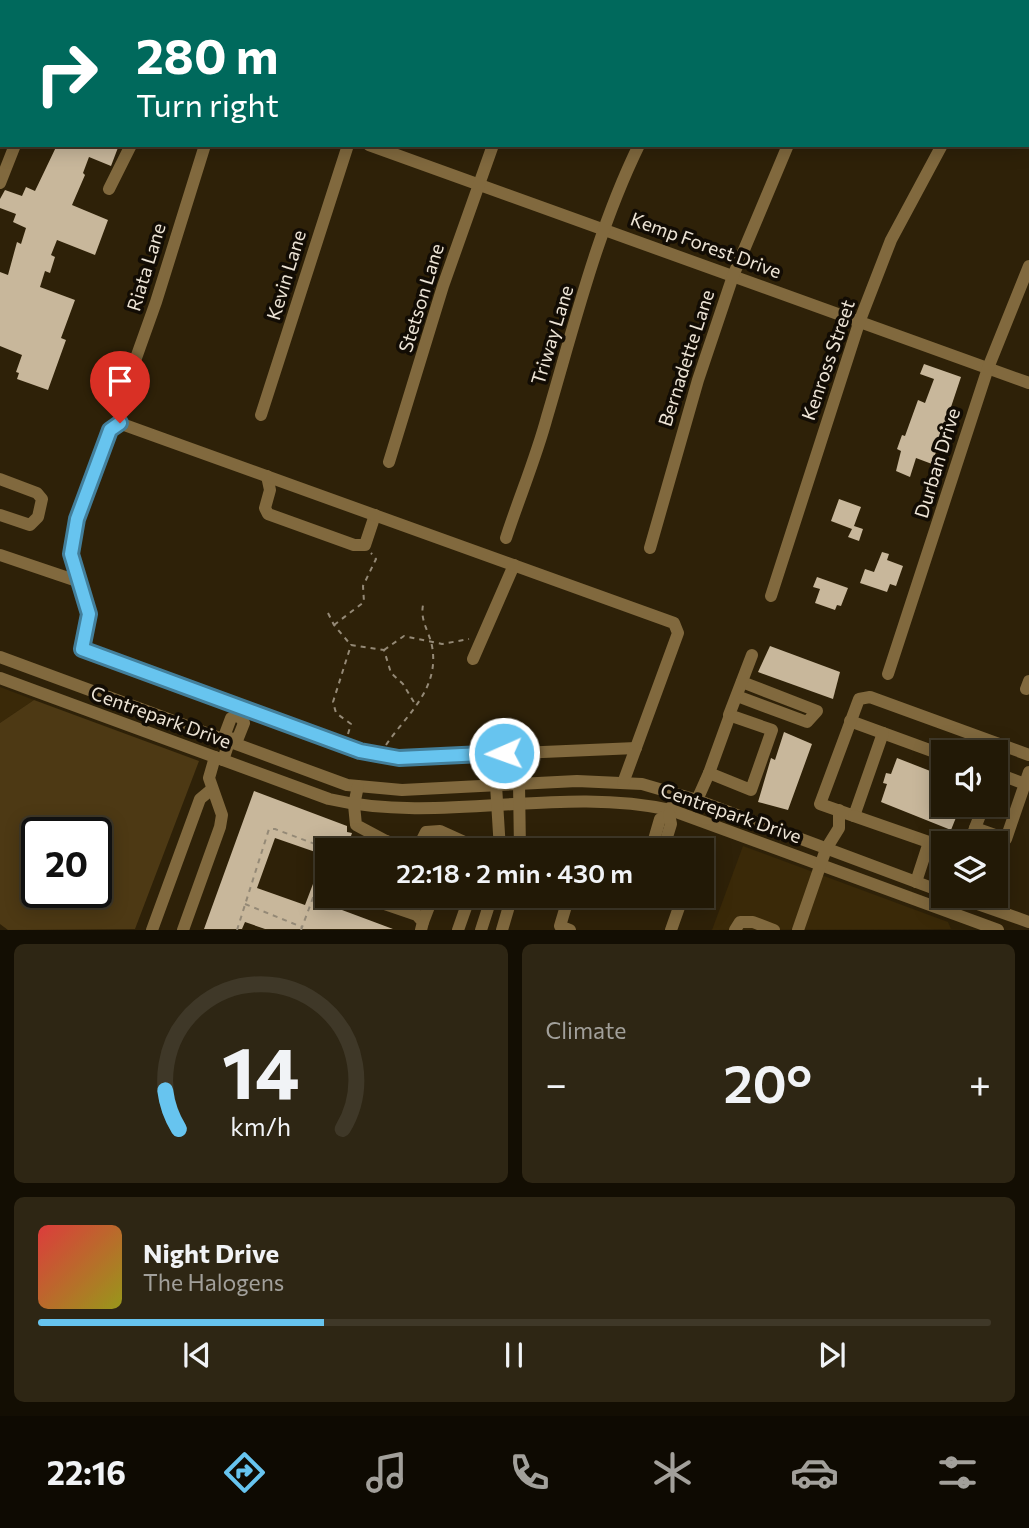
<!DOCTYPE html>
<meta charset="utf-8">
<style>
body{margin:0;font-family:Commissioner,sans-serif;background:#2e2614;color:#f1f3f6;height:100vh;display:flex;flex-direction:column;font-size:26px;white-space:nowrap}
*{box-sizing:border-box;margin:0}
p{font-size:23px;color:#a2a09b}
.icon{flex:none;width:38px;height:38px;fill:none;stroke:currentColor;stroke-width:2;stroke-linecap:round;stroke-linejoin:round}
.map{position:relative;height:930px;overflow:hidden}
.panel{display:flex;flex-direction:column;gap:14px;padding:14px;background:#130e03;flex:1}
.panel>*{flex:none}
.top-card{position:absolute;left:0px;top:0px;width:1029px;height:147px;box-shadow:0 4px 18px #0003,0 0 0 2px #3f3828;background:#00695c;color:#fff;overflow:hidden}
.tools{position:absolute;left:931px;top:740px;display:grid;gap:14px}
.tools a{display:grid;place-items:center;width:77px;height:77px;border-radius:0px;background:#221906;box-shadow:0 4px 18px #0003,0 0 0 2px #3f3828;font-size:35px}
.speed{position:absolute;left:21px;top:817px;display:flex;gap:14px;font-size:35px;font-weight:700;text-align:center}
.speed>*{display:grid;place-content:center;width:91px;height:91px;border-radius:50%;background:#221906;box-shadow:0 4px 18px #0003,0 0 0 2px #3f3828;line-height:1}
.speed .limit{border:4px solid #111;border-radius:10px;background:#fff;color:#111}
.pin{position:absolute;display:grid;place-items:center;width:60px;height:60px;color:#fff;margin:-72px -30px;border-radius:50% 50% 50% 0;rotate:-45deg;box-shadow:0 0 7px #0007}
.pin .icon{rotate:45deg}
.me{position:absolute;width:77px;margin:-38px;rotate:268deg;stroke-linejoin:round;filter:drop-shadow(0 0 5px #0008)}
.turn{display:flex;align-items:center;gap:24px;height:147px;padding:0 21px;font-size:32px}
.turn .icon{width:91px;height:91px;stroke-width:2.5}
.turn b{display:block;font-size:49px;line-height:60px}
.big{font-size:52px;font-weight:600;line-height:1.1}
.panel .widget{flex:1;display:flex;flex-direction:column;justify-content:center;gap:10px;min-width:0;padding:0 24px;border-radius:10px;background:#2e2614}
.panel .dial{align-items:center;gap:0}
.dial svg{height:182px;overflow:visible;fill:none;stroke:#3f3828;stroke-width:7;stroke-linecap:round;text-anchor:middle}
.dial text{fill:#f1f3f6;stroke:none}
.song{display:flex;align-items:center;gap:21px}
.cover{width:84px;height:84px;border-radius:10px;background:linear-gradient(135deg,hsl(0 70% 55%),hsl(60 70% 35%))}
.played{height:7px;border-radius:4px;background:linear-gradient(90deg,#67c4ef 30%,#3f3828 30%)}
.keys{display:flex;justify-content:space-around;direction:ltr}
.heat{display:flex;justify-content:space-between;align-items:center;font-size:38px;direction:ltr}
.panel .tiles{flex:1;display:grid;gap:14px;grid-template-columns:1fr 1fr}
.widget:last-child{grid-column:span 2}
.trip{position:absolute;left:315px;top:838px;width:399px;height:70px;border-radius:0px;background:#221906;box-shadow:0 4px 18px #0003,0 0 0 2px #3f3828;font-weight:600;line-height:70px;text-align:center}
.menu{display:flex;height:112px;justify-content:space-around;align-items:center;background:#0e0a02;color:#a2a09b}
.menu .icon{width:49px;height:49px}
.menu .current{color:#67c4ef}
.menu b{font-size:32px;color:#f1f3f6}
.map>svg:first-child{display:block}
.built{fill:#3a2908}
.green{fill:#4d3914;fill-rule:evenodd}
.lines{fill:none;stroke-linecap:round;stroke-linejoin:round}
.stream{stroke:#564c40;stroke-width:3.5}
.building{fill:#c8b79b;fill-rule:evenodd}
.path{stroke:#948976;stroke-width:2;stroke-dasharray:5 5;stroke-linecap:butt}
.minor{stroke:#81693e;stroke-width:12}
.major{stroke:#e1ae4f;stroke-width:16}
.route-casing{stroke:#437f9b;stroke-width:18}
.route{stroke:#67c4ef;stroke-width:12}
.labels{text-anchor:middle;stroke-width:7;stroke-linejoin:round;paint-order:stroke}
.street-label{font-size:19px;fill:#ede4d6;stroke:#120c04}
</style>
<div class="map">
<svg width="1029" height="930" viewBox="0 0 1029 930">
<rect width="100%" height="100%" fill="#2e2108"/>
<g class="built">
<path d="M 0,687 L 34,700 L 0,723 Z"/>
<path d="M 743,846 L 948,922 L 951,929 L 712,930 Z"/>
</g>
<path class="green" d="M 34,700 L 199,761 L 135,929 L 8,930 L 0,924 L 0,723 ZM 37,833 L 96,833 L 96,892 L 37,892 Z"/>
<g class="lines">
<g class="stream">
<path d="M 997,0 L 1002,2"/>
<path d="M 1027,11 L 1029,12"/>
</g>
</g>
<g class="building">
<path d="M 57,145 L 119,145 L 111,166 L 89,157 L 83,173 L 85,175 L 72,205 L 108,220 L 95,255 L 57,240 L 51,255 L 55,257 L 50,273 L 45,271 L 40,287 L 75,300 L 61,338 L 66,340 L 48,390 L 17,379 L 19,373 L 16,372 L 22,355 L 0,346 L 0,272 L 8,275 L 17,242 L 21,244 L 26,228 L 13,222 L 16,214 L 0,208 L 0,199 L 5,190 L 22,196 L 26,187 L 35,191 Z"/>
<path d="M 924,364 L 961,377 L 932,464 L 916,458 L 910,477 L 896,471 L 901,451 L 897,449 L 902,435 L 905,436 L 918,400 L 925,403 L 934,379 L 920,374 Z"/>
<path d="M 839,499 L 861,507 L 854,526 L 863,529 L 859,541 L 848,537 L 852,529 L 831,521 Z"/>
<path d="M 882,552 L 889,554 L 887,560 L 903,566 L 896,586 L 890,584 L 887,592 L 860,583 L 865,569 L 874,572 Z"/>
<path d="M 817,577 L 848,588 L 841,606 L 837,605 L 835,610 L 815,603 L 820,589 L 813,587 Z"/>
<path d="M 770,646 L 840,672 L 833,699 L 758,672 Z"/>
<path d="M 784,732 L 812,744 L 788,810 L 758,802 L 771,758 L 775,760 Z"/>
<path d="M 897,758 L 943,776 L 943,805 L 961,805 L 951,830 L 881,802 L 887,784 L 883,783 L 886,773 L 891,774 Z"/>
<path d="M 254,791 L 347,826 L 347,832 L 352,833 L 350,839 L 375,848 L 375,850 L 327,850 L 327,896 L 347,896 L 342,910 L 393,929 L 265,929 L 245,922 L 242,929 L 204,929 ZM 275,838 L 324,855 L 305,905 L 257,888 Z"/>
</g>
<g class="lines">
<g class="path">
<path d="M 328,613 L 334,625 L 350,644"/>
<path d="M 334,625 L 364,602 L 363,586 L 376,559 L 371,553"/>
<path d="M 384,650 L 404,636 L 442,644 L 469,639"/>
<path d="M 348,734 L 351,724 L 336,713 L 333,702 L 351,645 L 384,650 L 391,673 L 403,684 L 415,704"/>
<path d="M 386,745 C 407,714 440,689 432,646 C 429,631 420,621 423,605"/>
<path d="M 245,904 L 302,927"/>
<path d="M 237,930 L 269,829 L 275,829 L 331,850"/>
<path d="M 301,930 L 327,860"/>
</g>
<g class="minor">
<path d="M 133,2 L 134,0"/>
<path d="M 258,2 L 259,0"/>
<path d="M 409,2 L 410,0"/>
<path d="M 560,2 L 561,0"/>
<path d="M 707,2 L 708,0"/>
<path d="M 369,145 L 1029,383"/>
<path d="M 0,183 L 15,145"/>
<path d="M 109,189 L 131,145"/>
<path d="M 121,400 L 156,302 L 205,145"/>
<path d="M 261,415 L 348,145"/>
<path d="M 389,462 L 443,286 L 493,145"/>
<path d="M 267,476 L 270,490 L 265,508 L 268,514 L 354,545 L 365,545 L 375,515"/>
<path d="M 0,479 L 37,493 L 42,499 L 38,517 L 30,525 L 0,515"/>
<path d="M 506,538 C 519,498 536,458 547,417 C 574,326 597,231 639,145"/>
<path d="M 650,548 L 698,380 L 733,276 L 788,145"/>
<path d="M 0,555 L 80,582"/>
<path d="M 771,596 L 860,320 L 891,240 L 942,145"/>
<path d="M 0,657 L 347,785 L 402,790 L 577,781 L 642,784 L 697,800 L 943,892"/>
<path d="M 473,659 L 514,565"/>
<path d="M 888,674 L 988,368 L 1029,266"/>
<path d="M 0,678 L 329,799 C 442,825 558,785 671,810 L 998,930"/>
<path d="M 1026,689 L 1029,681"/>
<path d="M 737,696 L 807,722 L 817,711 L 742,682"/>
<path d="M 241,709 L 360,751 L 399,758 L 636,748"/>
<path d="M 239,715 L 241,709 L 82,649 L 89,614 L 71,554 L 77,519 L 110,430 L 119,423 L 674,623 L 678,633 L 623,783"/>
<path d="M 850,721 L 943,755"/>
<path d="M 883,733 L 854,816 L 820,804 L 859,699 L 870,697 L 1029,755"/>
<path d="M 223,760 L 230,739 L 225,734 L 231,718 L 239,715 L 244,723 L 238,738 L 230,739"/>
<path d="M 709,773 L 730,715"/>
<path d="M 996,773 L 1025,784"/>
<path d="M 519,784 L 520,850"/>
<path d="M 496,785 L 500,850"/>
<path d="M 358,786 L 354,805 L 356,825 L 386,841 L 384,850"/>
<path d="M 697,800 L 709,773 L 751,790 L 772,730 L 729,715 L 752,655"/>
<path d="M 984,805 L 975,828 L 1006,839 L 1029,772"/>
<path d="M 854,816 L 943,847"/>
<path d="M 386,841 L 412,850"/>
<path d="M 969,844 L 975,828"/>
<path d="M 417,850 L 426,832 L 440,831 L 482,850"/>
<path d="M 651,850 L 660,819 L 669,814 L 671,807"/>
<path d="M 663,850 L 671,824 L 669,814"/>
<path d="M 916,882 L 929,842"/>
<path d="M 372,896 L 376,901 L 417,915 L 423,922 L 421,930"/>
<path d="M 569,896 L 560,926 L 570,930"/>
<path d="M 955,896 L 1029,922"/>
<path d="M 423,922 L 433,896"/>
<path d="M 152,930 L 200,799 L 212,789"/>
<path d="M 183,930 L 220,827 L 222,815 L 209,778 L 215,757"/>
<path d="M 458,930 L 470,896"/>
<path d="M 481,930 L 492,896"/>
<path d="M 502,930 L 512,896"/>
<path d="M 671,930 L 683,896"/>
<path d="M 735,930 L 740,922 L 753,922 L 774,930"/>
<path d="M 798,930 L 826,849 L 839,828 L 839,810"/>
</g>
<g class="major">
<path d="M 10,2 L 11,0"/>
<path d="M 38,2 L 38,0"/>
<path d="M 0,29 L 2,24"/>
<path d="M 0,103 L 2,99"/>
</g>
</g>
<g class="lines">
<g class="route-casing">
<path id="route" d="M 120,423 L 110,430 L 77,519 L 71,554 L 89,614 L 82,649 L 360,751 L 399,758 L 504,753"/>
</g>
<use href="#route" class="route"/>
</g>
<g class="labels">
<g class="street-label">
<text transform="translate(706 245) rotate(20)" y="7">Kemp Forest Drive</text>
<text transform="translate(146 267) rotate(-73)" y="7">Riata Lane</text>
<text transform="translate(286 275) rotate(-73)" y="7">Kevin Lane</text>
<text transform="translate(421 298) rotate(-73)" y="7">Stetson Lane</text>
<text transform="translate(552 335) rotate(-73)" y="7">Triway Lane</text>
<text transform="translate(686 358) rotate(-72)" y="7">Bernadette Lane</text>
<text transform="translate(828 360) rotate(-71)" y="7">Kenross Street</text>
<text transform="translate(937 463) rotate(-73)" y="7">Durban Drive</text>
<text transform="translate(161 717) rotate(20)" y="7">Centrepark Drive</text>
<text transform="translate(731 813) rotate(19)" y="7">Centrepark Drive</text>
</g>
</g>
</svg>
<div class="tools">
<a><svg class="icon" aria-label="sound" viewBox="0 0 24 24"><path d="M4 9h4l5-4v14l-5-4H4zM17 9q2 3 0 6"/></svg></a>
<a><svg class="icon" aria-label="layers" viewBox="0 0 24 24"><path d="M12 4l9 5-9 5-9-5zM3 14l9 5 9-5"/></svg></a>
</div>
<div class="speed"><div class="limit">20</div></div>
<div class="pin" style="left:120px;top:423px;background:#d93025"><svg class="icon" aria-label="arrive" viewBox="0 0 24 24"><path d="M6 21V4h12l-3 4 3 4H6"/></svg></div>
<svg class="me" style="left:504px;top:753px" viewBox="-20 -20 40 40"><circle r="17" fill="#67c4ef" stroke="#fff" stroke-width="3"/><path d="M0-11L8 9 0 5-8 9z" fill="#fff"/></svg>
<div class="trip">22:18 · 2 min · 430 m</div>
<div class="top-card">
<div class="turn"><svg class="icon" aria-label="right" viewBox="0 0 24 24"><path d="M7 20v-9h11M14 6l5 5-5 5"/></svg><div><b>280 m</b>Turn right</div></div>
</div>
</div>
<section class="panel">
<div class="tiles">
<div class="widget dial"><svg viewBox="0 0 100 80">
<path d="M14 69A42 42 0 1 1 86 69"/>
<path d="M14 69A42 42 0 0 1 8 52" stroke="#67c4ef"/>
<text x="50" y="56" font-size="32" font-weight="700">14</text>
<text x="50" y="72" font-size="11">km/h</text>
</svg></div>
<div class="widget"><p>Climate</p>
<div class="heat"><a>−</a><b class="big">20°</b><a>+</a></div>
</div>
<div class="widget">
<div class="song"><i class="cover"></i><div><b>Night Drive</b><p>The Halogens</p></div></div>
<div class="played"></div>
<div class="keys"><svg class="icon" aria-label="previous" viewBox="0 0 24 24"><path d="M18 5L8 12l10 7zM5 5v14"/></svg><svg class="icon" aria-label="pause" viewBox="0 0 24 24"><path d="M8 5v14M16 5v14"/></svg><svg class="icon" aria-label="next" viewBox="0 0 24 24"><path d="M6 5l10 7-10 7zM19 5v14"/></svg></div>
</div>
</div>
</section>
<nav class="menu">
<b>22:16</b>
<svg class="icon current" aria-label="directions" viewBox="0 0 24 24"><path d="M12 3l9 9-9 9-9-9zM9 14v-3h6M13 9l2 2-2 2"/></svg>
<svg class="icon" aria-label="music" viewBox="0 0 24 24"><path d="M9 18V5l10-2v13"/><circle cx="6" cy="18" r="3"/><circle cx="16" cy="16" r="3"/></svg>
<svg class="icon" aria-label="phone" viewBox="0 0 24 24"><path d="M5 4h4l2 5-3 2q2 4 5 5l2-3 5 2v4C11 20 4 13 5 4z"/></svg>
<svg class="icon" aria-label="climate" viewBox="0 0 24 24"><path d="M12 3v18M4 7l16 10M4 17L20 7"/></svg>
<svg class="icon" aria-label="car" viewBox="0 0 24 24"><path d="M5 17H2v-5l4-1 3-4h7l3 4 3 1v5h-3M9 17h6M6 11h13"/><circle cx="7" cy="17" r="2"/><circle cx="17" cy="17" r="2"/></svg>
<svg class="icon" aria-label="filters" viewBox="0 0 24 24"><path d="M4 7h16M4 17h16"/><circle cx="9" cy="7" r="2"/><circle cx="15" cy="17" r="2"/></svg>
</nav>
